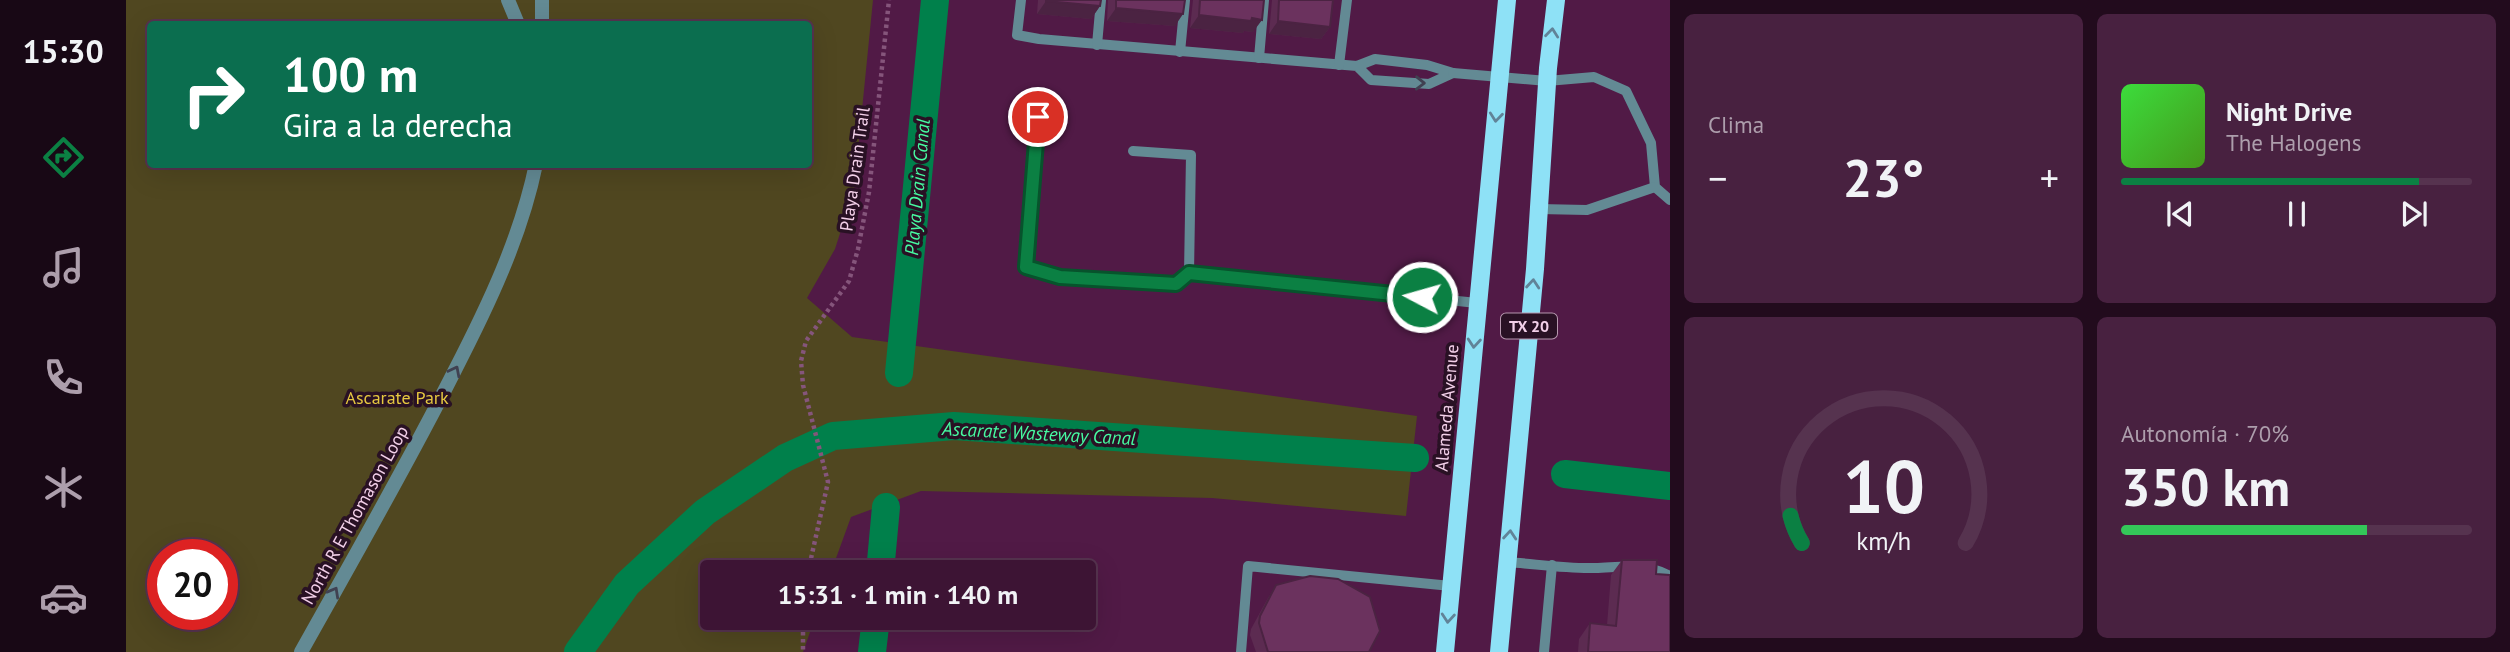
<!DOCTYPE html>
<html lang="es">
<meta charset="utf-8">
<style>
body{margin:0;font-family:"PT Sans",sans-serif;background:#482140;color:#f1f3f6;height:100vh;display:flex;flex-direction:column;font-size:26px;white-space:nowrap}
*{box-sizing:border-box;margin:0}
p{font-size:23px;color:#ad9eac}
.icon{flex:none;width:38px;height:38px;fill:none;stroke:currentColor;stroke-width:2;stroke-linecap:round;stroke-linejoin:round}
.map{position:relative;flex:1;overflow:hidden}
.sheet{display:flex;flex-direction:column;gap:14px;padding:14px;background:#220b1d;width:840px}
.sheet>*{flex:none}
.top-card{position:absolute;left:21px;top:21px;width:665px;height:147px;border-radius:7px;box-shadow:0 7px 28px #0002,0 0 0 2px #56334f;background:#0b6e4f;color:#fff;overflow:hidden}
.speed{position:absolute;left:21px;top:539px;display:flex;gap:14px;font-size:35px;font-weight:700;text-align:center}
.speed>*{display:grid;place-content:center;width:91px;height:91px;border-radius:50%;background:#3d1434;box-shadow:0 7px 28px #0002,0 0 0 2px #56334f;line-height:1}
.speed .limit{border:10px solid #d22;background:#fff;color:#111}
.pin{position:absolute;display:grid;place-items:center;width:60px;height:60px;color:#fff;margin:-30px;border:4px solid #fff;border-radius:50%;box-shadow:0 2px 7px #0007}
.me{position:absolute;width:77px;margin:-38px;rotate:276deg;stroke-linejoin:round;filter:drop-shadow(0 0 5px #0008)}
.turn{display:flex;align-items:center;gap:24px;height:147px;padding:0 21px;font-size:32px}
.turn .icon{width:91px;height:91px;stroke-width:2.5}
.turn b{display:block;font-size:49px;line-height:60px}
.big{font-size:52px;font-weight:700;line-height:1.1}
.sheet .tile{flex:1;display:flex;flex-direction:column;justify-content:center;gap:10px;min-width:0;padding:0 24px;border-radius:10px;background:#482140}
.sheet .dial{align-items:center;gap:0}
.dial svg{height:182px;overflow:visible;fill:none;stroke:#56334f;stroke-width:7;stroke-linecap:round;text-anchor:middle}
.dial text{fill:#f1f3f6;stroke:none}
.song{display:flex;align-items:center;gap:21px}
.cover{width:84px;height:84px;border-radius:10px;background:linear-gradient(135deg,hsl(120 70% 55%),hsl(100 70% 35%))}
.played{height:7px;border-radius:4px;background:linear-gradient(90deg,#0b8043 85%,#56334f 85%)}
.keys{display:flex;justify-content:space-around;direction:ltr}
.heat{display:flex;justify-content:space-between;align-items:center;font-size:38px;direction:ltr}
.charge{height:10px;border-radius:5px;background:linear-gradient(90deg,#34c759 70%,#56334f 0)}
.sheet .tiles{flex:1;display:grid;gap:14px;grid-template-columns:repeat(2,1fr)}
.trip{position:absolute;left:574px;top:560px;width:396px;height:70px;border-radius:7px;background:#3d1434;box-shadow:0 7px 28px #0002,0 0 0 2px #56334f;font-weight:700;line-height:70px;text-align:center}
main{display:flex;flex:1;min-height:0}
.tab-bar{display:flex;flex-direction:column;width:126px;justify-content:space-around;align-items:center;background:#180815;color:#ad9eac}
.tab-bar .icon{width:49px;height:49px}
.tab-bar .selected{color:#0b8043}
.tab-bar b{font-size:32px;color:#f1f3f6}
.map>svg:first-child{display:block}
.green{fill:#504720;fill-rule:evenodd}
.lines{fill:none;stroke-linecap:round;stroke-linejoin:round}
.canal{stroke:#00804b;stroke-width:28}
.path{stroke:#85557b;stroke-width:4.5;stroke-dasharray:3.5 3.5;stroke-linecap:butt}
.lane{stroke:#638a94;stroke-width:10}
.street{stroke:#638a94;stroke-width:14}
.primary{stroke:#8ee1f6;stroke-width:18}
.wall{fill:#5c2b51}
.shaded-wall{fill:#4b2342}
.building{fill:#6b325e;stroke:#4b2342;stroke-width:2}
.oneway{stroke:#618398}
.oneway2{stroke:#404151}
.route-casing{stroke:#07532c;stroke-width:18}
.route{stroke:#0b8043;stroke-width:12}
.labels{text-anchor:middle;stroke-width:7;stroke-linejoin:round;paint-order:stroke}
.shield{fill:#291124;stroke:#b697ae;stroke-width:2}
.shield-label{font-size:16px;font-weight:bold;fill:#f3d0e9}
.street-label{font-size:18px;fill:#f3d0e9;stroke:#291124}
.park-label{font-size:18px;fill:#e6c840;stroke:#291124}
.water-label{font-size:19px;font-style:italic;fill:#47faa1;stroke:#291124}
</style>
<main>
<nav class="tab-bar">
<b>15:30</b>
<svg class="icon selected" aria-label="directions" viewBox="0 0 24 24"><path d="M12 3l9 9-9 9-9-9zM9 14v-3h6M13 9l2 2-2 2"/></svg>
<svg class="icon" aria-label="music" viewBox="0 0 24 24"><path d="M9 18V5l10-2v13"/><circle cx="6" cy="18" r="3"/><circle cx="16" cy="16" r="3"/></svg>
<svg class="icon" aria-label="phone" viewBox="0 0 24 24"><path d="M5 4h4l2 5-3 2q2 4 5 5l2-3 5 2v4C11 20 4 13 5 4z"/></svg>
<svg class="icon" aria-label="climate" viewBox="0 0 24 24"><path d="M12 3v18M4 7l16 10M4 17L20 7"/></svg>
<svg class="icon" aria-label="car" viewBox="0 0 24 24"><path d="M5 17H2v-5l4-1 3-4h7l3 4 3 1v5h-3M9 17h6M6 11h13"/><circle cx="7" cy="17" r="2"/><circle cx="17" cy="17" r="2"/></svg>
</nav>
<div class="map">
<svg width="1544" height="652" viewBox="0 0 1544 652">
<rect width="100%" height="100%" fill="#511a46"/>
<path class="green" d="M 0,0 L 747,0 L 728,190 L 709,249 L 681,298 L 726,337 L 1291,416 L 1280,516 L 1086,498 L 795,491 L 725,517 L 705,572 L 586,572 L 586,618 L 689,618 L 677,652 L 0,652 ZM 24,24 L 682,24 L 682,164 L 24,164 ZM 37,555 L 96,555 L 96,614 L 37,614 Z"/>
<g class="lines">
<g class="canal">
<path d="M 773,373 L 809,0"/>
<path d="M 1439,474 L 1544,486"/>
<path d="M 754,572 L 760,507"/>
<path d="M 452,652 L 501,584 L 579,512 L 659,458 L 707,436 L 828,426 L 1289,458"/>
<path d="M 746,652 L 750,618"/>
</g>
<g class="path">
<path d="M 682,572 L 702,482 L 677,385 L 675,361 L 680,341 L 723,281 L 732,249 L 743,192 L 763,0"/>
<path d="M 677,618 L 677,652"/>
</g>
<g class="lane">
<path d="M 895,0 L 891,35 L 913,39 L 1231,66 L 1249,59 L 1301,65 L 1327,73 L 1303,84 L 1245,80 L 1231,66"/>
<path d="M 971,45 L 975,0"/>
<path d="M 1054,52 L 1059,0"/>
<path d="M 1133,58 L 1138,0"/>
<path d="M 1213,65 L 1221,0"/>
<path d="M 1327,73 L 1421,81 L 1468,77 L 1500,91 L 1525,143 L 1529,187 L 1544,200"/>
<path d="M 912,117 L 900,267 L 934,277 L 1050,284 L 1063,273"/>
<path d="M 1007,151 L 1065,155 L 1063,273 L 1351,303"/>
<path d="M 1413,209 L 1461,210 L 1529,187"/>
<path d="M 1381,562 C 1410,564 1441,569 1469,568 C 1497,567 1517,562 1544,576"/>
<path d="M 1115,652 L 1122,566 L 1325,586"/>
<path d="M 1418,652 L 1426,565"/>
</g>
<g class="street">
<path d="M 382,0 L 392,24"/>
<path d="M 416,24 L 416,0"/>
<path d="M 175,652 C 227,559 280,467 328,372 C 362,306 395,237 410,164"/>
</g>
<g class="primary">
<path d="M 1319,652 L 1381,0"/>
<path d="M 1373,652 L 1409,269 L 1422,68 L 1430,0"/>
</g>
</g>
<g class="wall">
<path d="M 912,0 L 975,0 L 974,6 L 965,19 L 911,14 Z"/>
<path d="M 982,0 L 1059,0 L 1049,26 L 981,21 Z"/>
<path d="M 1067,0 L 1138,0 L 1127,32 L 1118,31 L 1117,33 L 1064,28 Z"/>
<path d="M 1146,0 L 1207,0 L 1204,27 L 1195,39 L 1143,34 Z"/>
<path d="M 1496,560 L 1530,574 L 1544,652 L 1452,652 L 1453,639 L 1464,623 L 1481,625 L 1485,575 Z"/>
<path d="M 1150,585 L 1243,652 L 1130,652 L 1124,635 L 1125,629 L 1142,598 Z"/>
</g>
<g class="shaded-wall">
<path d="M 920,1 L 974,6 L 965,19 L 911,14 Z"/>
<path d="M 990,8 L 1057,14 L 1049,26 L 981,21 Z"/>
<path d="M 1073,15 L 1126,18 L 1136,20 L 1127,32 L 1118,31 L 1117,33 L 1064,28 Z"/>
<path d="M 1152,21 L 1204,27 L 1195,39 L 1143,34 Z"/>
</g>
<g class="building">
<path d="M 920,0 L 975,0 L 974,6 L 920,1 Z"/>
<path d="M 990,0 L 1059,0 L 1057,14 L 990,8 Z"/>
<path d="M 1074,0 L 1138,0 L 1136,20 L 1126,18 L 1125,21 L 1073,15 Z"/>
<path d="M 1153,0 L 1207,0 L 1204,27 L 1152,21 Z"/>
<path d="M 1496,560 L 1531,560 L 1530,574 L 1544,575 L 1544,652 L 1462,652 L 1464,623 L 1490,626 Z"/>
<path d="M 1184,576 L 1212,579 L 1244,597 L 1254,631 L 1243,652 L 1142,652 L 1133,623 L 1134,616 L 1150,585 Z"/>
</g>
<defs><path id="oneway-chevron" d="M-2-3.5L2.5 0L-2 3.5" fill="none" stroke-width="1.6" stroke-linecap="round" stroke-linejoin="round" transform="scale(1.75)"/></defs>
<g class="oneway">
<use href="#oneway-chevron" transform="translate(1426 33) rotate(-84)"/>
<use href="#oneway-chevron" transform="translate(1370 117) rotate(96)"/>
<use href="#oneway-chevron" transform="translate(1407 284) rotate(-85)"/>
<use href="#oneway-chevron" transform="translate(1348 343) rotate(95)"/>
<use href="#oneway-chevron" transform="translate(1384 535) rotate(-85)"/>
<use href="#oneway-chevron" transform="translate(1322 618) rotate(95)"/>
</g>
<g class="oneway2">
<use href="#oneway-chevron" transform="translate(1294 83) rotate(1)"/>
<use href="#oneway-chevron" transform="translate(329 371) rotate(-63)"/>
<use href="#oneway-chevron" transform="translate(208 592) rotate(-61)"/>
</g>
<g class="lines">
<g class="route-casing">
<path id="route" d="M 912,117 L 900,267 L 934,277 L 1050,284 L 1063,273 L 1296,297"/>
</g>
<use href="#route" class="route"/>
</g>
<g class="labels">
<rect class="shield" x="1375" y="313.5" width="56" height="25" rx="5"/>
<g class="shield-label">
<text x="1403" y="332">TX 20</text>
</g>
<g class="street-label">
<text transform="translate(729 169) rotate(-82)" y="6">Playa Drain Trail</text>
<text transform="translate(1321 408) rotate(-85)" y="6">Alameda Avenue</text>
<text transform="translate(229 515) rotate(-61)" y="6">North R E Thomason Loop</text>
</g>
<g class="park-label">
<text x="271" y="404">Ascarate Park</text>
</g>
<g class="water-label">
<text transform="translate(791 187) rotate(-85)" y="7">Playa Drain Canal</text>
<text transform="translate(913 433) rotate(3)" y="7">Ascarate Wasteway Canal</text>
</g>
</g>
</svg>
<div class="speed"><div class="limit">20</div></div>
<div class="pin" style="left:912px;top:117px;background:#d93025"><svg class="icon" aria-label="arrive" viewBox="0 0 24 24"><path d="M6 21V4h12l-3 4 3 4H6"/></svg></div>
<svg class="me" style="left:1296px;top:297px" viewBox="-20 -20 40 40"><circle r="17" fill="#0b8043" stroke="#fff" stroke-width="3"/><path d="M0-11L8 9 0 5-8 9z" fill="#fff"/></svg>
<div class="trip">15:31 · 1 min · 140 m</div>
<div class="top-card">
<div class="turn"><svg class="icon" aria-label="right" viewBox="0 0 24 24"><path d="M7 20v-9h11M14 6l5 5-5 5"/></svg><div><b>100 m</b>Gira a la derecha</div></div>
</div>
</div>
<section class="sheet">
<div class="tiles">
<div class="tile"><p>Clima</p>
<div class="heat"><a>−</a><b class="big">23°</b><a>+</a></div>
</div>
<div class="tile">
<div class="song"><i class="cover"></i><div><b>Night Drive</b><p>The Halogens</p></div></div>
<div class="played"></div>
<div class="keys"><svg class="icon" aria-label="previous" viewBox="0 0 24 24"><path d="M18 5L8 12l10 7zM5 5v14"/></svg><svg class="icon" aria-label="pause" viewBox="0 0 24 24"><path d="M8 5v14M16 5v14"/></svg><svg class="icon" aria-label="next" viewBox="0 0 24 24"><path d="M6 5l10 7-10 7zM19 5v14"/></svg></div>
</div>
<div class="tile dial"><svg viewBox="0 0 100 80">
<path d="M14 69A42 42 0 1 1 86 69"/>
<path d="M14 69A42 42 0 0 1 9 57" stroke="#0b8043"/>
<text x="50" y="56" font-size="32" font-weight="700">10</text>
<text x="50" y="72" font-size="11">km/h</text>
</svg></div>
<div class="tile"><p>Autonomía · 70%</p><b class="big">350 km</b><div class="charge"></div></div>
</div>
</section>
</main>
